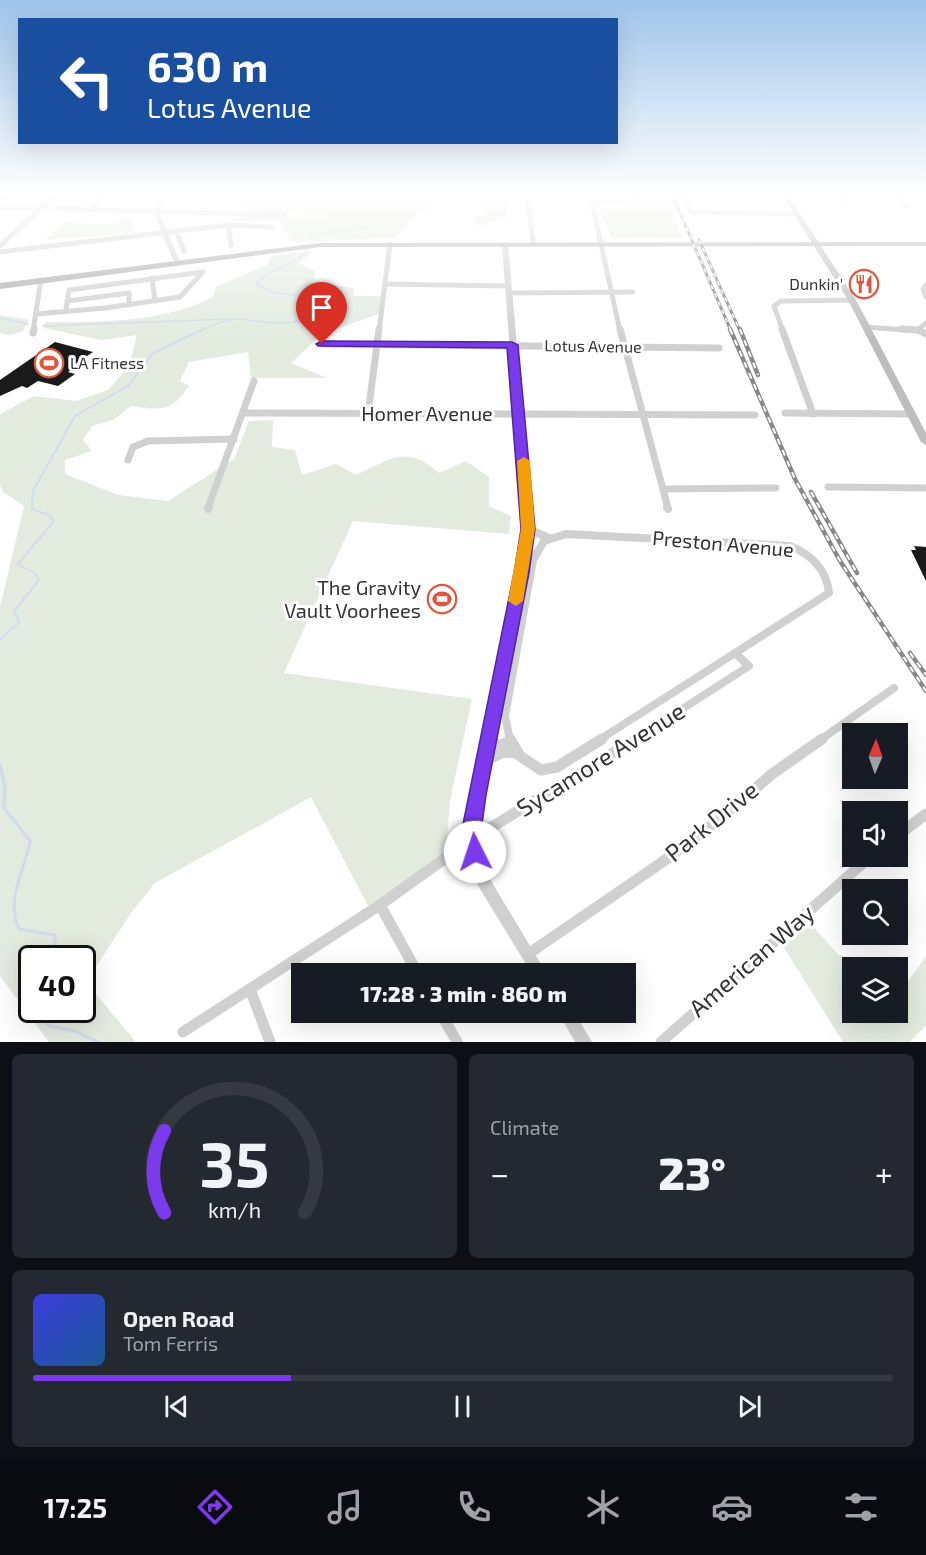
<!DOCTYPE html>
<meta charset="utf-8">
<style>
body{margin:0;font-family:"Exo 2",sans-serif;background:#242831;color:#f1f3f6;height:100vh;display:flex;flex-direction:column;font-size:22px;white-space:nowrap}
*{box-sizing:border-box;margin:0}
p{font-size:20px;color:#9ea1a6}
.icon{flex:none;width:33px;height:33px;fill:none;stroke:currentColor;stroke-width:2;stroke-linecap:round;stroke-linejoin:round}
.map{position:relative;height:1042px;overflow:hidden}
.side{display:flex;flex-direction:column;gap:12px;padding:12px;background:#0d0f14;flex:1}
.side>*{flex:none}
.top-card{position:absolute;left:18px;top:18px;width:600px;height:126px;border-radius:0px;box-shadow:0 6px 24px #0002;background:#1a4fa0;color:#fff;overflow:hidden}
.needle{width:39px;rotate:2deg}
.tools{position:absolute;left:842px;top:723px;display:grid;gap:12px}
.tools a{display:grid;place-items:center;width:66px;height:66px;border-radius:0px;background:#171b24;box-shadow:0 6px 24px #0002;font-size:30px}
.speed{position:absolute;left:18px;top:945px;display:flex;gap:12px;font-size:30px;font-weight:700;text-align:center}
.speed>*{display:grid;place-content:center;width:78px;height:78px;border-radius:50%;background:#171b24;box-shadow:0 6px 24px #0002;line-height:1}
.speed .limit{border:3px solid #111;border-radius:9px;background:#fff;color:#111}
.pin{position:absolute;display:grid;place-items:center;width:51px;height:51px;color:#fff;margin:-62px -26px;border-radius:50% 50% 50% 0;rotate:-45deg;box-shadow:0 0 6px #0007}
.pin .icon{rotate:45deg}
.me{position:absolute;width:66px;margin:-33px;rotate:356deg;stroke-linejoin:round;filter:drop-shadow(0 0 4px #0008)}
.turn{display:flex;align-items:center;gap:21px;height:126px;padding:0 30px;font-size:27px}
.turn .icon{width:78px;height:78px;stroke-width:2.5}
.turn b{display:block;font-size:42px;line-height:51px}
.big{font-size:45px;font-weight:800;line-height:1.1}
.side .widget{flex:1;display:flex;flex-direction:column;justify-content:center;gap:9px;min-width:0;padding:0 21px;border-radius:9px;background:#242831}
.side .dial{align-items:center;gap:0}
.dial svg{height:156px;overflow:visible;fill:none;stroke:#363941;stroke-width:7;stroke-linecap:round;text-anchor:middle}
.dial text{fill:#f1f3f6;stroke:none}
.song{display:flex;align-items:center;gap:18px}
.cover{width:72px;height:72px;border-radius:9px;background:linear-gradient(135deg,hsl(240 70% 55%),hsl(210 70% 35%))}
.played{height:6px;border-radius:3px;background:linear-gradient(90deg,#7c3aed 30%,#363941 30%)}
.keys{display:flex;justify-content:space-around;direction:ltr}
.heat{display:flex;justify-content:space-between;align-items:center;font-size:33px;direction:ltr}
.side .tiles{flex:1;display:grid;gap:12px;grid-template-columns:1fr 1fr}
.widget:last-child{grid-column:span 2}
.trip{position:absolute;left:291px;top:963px;width:345px;height:60px;border-radius:0px;background:#171b24;box-shadow:0 6px 24px #0002;font-weight:800;line-height:60px;text-align:center}
.tabs{display:flex;height:96px;justify-content:space-around;align-items:center;background:#090b0e;color:#9ea1a6}
.tabs .icon{width:42px;height:42px}
.tabs .on{color:#7c3aed}
.tabs b{font-size:27px;color:#f1f3f6}
.map>svg:first-child{display:block}
.green{fill:#e3ebdf;fill-rule:evenodd}
.lines{fill:none;stroke-linecap:round;stroke-linejoin:round}
.stream-far2{stroke:#d0dbed;stroke-width:1.5}
.stream-far1{stroke:#d0dbed;stroke-width:2}
.stream{stroke:#d0dbed;stroke-width:3}
.building{fill:#1a1a1a}
.minor-far3{stroke:#d0d0d0;stroke-width:5}
.minor-far2{stroke:#d0d0d0;stroke-width:7}
.minor-far1{stroke:#d0d0d0;stroke-width:8}
.minor{stroke:#d0d0d0;stroke-width:11}
.tertiary{fill:#d0d0d0;fill-rule:evenodd}
.secondary{fill:#bdbdbd;fill-rule:evenodd}
.primary{fill:#ababab;fill-rule:evenodd}
.rail-far1-casing{stroke:#888;stroke-width:3}
.rail-casing{stroke:#888;stroke-width:4.5}
.rail-far1{stroke:#fff;stroke-width:1.5;stroke-dasharray:4.5;stroke-linecap:butt}
.rail{stroke:#fff;stroke-width:2;stroke-dasharray:6;stroke-linecap:butt}
.route{fill:#7c3aed;stroke:#51269a;stroke-width:1.5}
.slow{fill:#f59e0b}
.labels{text-anchor:middle;stroke-width:6;stroke-linejoin:round;paint-order:stroke}
.far-poi-label{font-size:16px;fill:#333;stroke:#fff;text-anchor:end}
.far-street-label{font-size:16px;fill:#333;stroke:#fff}
.street-label{font-size:20px;fill:#333;stroke:#fff}
.poi-label{font-size:20px;fill:#333;stroke:#fff;text-anchor:end}
.near-street-label{font-size:24px;fill:#333;stroke:#fff}
</style>
<div class="map">
<svg width="926" height="1042" viewBox="0 0 926 1042">
<rect width="100%" height="100%" fill="#fff"/>
<g class="green">
<path d="M 233,194 L 435,194 L 432,210 L 419,212 L 394,238 L 292,242 L 278,221 C 260,219 244,222 227,221 L 245,216 L 328,218 L 332,216 L 241,210 L 247,196 Z"/>
<path d="M 471,194 L 509,194 L 507,218 L 479,226 L 474,220 L 484,213 L 484,208 Z"/>
<path d="M 641,194 L 666,194 L 682,238 L 611,237 L 598,209 L 639,207 Z"/>
<path d="M 130,219 L 132,233 L 45,240 L 64,222 L 105,225 Z"/>
<path d="M 313,251 L 299,263 L 316,272 L 313,282 L 354,288 L 353,296 L 385,296 L 382,313 L 322,334 L 291,363 L 327,378 L 251,378 L 248,352 L 189,362 L 180,381 L 189,386 C 170,413 162,410 131,406 L 113,420 L 92,426 L 83,440 L 92,451 L 65,460 L 65,474 L 118,495 L 168,501 L 234,459 L 249,421 L 273,420 L 272,447 L 295,450 L 302,475 L 336,464 L 356,475 C 392,459 405,444 439,473 L 466,461 L 489,477 L 489,506 L 511,516 L 509,534 L 353,521 L 284,673 L 472,699 L 450,801 L 446,849 L 448,856 L 369,908 L 311,797 L 155,883 L 131,913 L 86,982 L 136,1042 L 49,1042 L 0,976 L 0,607 L 24,506 L 3,492 L 0,485 L 0,414 L 34,396 L 76,401 L 108,390 L 129,366 L 137,335 L 101,340 L 44,328 L 45,322 C 101,322 162,323 213,297 L 216,287 L 267,265 L 272,256 ZM 32,958 L 82,958 L 82,1010 L 32,1010 Z"/>
<path d="M 0,315 L 29,320 L 23,331 L 10,335 L 0,333 Z"/>
<path d="M 809,922 L 852,970 L 852,1012 L 897,1012 L 897,997 L 926,956 L 926,1025 L 910,1042 L 843,1042 L 781,943 Z"/>
</g>
<g class="lines">
<g class="stream-far2">
<path d="M 309,243 L 311,234 C 328,232 351,232 367,226 C 385,219 388,200 406,194"/>
<path d="M 0,318 L 28,324"/>
<path d="M 43,326 L 231,319"/>
<path d="M 199,331 C 210,327 225,319 236,319 C 267,320 296,335 320,303 L 314,297 L 274,293 L 256,284 C 270,267 295,266 308,249"/>
</g>
<path class="stream-far1" d="M 0,640 L 19,622 L 14,611 L 39,580 L 36,574 L 18,564 L 54,521 L 49,515 L 32,509 L 33,491 L 75,416 L 128,386 L 153,353 L 204,329"/>
<g class="stream">
<path d="M 0,764 L 5,788 L 4,808 L 30,841 C 25,871 5,899 19,929 L 55,935 L 55,945 L 50,958"/>
<path d="M 36,1010 L 49,1026 L 75,1031 L 98,1042"/>
</g>
</g>
<g class="building">
<path d="M 55,342 L 93,352 L 74,365 L 77,366 L 68,372 L 75,374 L 58,386 L 38,381 L 27,388 L 22,386 L 0,396 L 0,380 Z"/>
<path d="M 914,546 L 926,547 L 926,581 L 911,550 L 916,550 Z"/>
</g>
<g class="lines">
<g class="minor-far3">
<path d="M 528,194 L 533,244"/>
<path d="M 590,194 L 620,331"/>
<path d="M 683,194 L 691,212 L 796,214"/>
<path d="M 839,194 L 845,203"/>
<path d="M 895,194 L 906,206"/>
<path d="M 0,200 L 7,194"/>
<path d="M 592,203 L 637,199"/>
<path d="M 0,207 L 285,215"/>
<path d="M 90,210 L 106,194"/>
<path d="M 228,225 L 231,245"/>
<path d="M 178,236 L 184,251"/>
<path d="M 0,246 L 56,194"/>
<path d="M 0,252 L 228,225 L 272,227"/>
<path d="M 152,278 L 155,301"/>
<path d="M 385,284 L 507,286"/>
<path d="M 926,285 L 923,289 L 926,297"/>
<path d="M 508,293 L 633,292"/>
<path d="M 67,301 L 129,293 L 129,305"/>
<path d="M 36,314 L 105,308 L 180,297 L 203,272 L 69,290 L 66,309"/>
<path d="M 866,327 L 919,331"/>
<path d="M 918,330 L 926,323"/>
<path d="M 33,331 L 41,280"/>
<path d="M 379,331 L 390,244"/>
<path d="M 783,331 L 774,306 L 781,301 L 852,300"/>
</g>
<g class="minor-far2">
<path d="M 620,329 L 668,508"/>
<path d="M 782,329 L 813,414"/>
<path d="M 902,329 L 918,330 L 926,334"/>
<path d="M 33,333 L 34,329"/>
<path d="M 322,344 L 719,348"/>
<path d="M 243,413 L 755,415"/>
<path d="M 785,413 L 912,414"/>
<path d="M 368,414 L 379,329"/>
<path d="M 128,460 L 133,447 L 148,441 L 234,439"/>
<path d="M 828,487 L 926,488"/>
<path d="M 663,489 L 776,488"/>
<path d="M 208,508 L 254,381"/>
</g>
<g class="minor-far1">
<path d="M 667,507 L 668,509"/>
<path d="M 208,509 L 209,507"/>
<path d="M 528,529 L 549,538"/>
<path d="M 510,740 L 505,716 L 533,560 L 544,541 L 566,534 L 790,546 C 811,554 827,570 829,593 L 599,740"/>
<path d="M 634,740 L 749,666 L 735,653"/>
<path d="M 820,740 L 894,688"/>
</g>
<g class="minor">
<path d="M 510,739 L 520,756 L 541,770 L 557,767 L 602,739"/>
<path d="M 487,743 L 502,745 L 510,741"/>
<path d="M 484,762 L 503,752 L 518,753"/>
<path d="M 897,836 L 926,814"/>
<path d="M 380,905 L 418,974"/>
<path d="M 528,954 L 661,863 L 720,819 L 772,774 L 822,739"/>
<path d="M 250,989 L 270,1042"/>
<path d="M 440,1012 L 457,1042"/>
<path d="M 183,1032 L 380,905 L 472,839 L 636,739"/>
<path d="M 661,1042 L 871,856"/>
</g>
<g class="tertiary">
<path d="M 159,194 L 165,194 L 160,214 L 180,262 L 179,263 L 174,262 L 154,214 Z"/>
<path d="M 505,242 L 508,244 L 533,529 L 527,573 L 483,795 L 478,839 L 488,876 L 547,974 L 532,974 L 477,884 L 466,839 L 471,795 L 517,573 L 523,529 L 502,244 Z"/>
<path d="M 558,1012 L 574,1012 L 592,1042 L 575,1042 Z"/>
</g>
<path class="secondary" d="M 781,194 L 787,194 L 856,300 L 926,433 L 926,445 L 921,442 L 848,300 Z"/>
<path class="primary" d="M 926,242 L 926,246 L 320,247 L 0,289 L 0,283 L 320,243 Z"/>
<g class="rail-far1-casing">
<g id="rail-far1">
<path d="M 672,194 L 731,331"/>
<path d="M 699,240 L 740,331"/>
</g>
</g>
<g class="rail-casing">
<g id="rail">
<path d="M 730,329 L 795,479 L 840,561 L 926,691"/>
<path d="M 740,329 L 758,375"/>
<path d="M 811,492 L 857,573"/>
<path d="M 910,653 L 926,675"/>
</g>
</g>
<use href="#rail-far1" class="rail-far1"/>
<use href="#rail" class="rail"/>
</g>
<linearGradient id="sky" x2="0" y2="1"><stop stop-color="#9ec4ea"/><stop offset="0.57" stop-color="#fff"/><stop offset="1" stop-color="#fff" stop-opacity="0"/></linearGradient>
<rect width="926" height="340" fill="url(#sky)"/>
<path class="route" d="M 322,341 L 512,342 L 518,345 L 535,529 L 529,573 L 486,795 L 482,824 L 484,852 L 481,859 L 475,862 L 468,859 L 463,824 L 514,573 L 521,529 L 507,348 L 318,346 L 316,344 Z"/>
<path class="slow" d="M 524,457 L 530,461 L 535,529 L 523,601 L 516,606 L 508,601 L 521,529 L 517,461 Z"/>
<defs>
<g id="restaurant-ring" transform="scale(1.5)"><circle r="9.5" fill="#fff" stroke="#df573f" stroke-width="1.5"/><path d="M-5-6h1v4h1v-4h1v4h1v-4h1v5L-1.5 .5V6h-2V.5L-5-1ZM5-6V6H3V1.5H1.5Q1.5-4 5-6Z" fill="#df573f"/></g>
<g id="stadium-ring" transform="scale(1.5)"><circle r="9.5" fill="#fff" stroke="#df573f" stroke-width="1.5"/><path d="M0-5a6.5 5 0 1 0 0 10a6.5 5 0 1 0 0-10ZM-3.5-1.8h7v3.6h-7Z" fill="#df573f"/></g>
</defs>
<g fill-rule="evenodd">
<use href="#restaurant-ring" x="864" y="284"/>
<use href="#stadium-ring" x="49" y="363"/>
<use href="#stadium-ring" x="442" y="599"/>
</g>
<g class="labels">
<g class="far-poi-label">
<text x="843" y="290">Dunkin'</text>
<text x="70" y="369" text-anchor="start">LA Fitness</text>
</g>
<g class="far-street-label">
<text transform="translate(593 346) rotate(1)" y="6">Lotus Avenue</text>
</g>
<g class="street-label">
<text x="427" y="421">Homer Avenue</text>
<text transform="translate(723 544) rotate(5)" y="7">Preston Avenue</text>
</g>
<g class="poi-label">
<text x="421" y="595">The Gravity<tspan x="421" dy="23">Vault Voorhees</tspan></text>
</g>
<g class="near-street-label">
<text transform="translate(601 760) rotate(-32)" y="8">Sycamore Avenue</text>
<text transform="translate(712 822) rotate(-39)" y="8">Park Drive</text>
<text transform="translate(752 961) rotate(-41)" y="8">American Way</text>
</g>
</g>
</svg>
<div class="tools">
<a><svg class="needle" viewBox="-14 -14 28 28"><path d="M0-13l5 13h-10z" fill="#e53935"/><path d="M0 13l5-13h-10z" fill="#9ea1a6"/></svg></a>
<a><svg class="icon" aria-label="sound" viewBox="0 0 24 24"><path d="M4 9h4l5-4v14l-5-4H4zM17 9q2 3 0 6"/></svg></a>
<a><svg class="icon" aria-label="search" viewBox="0 0 24 24"><circle cx="10" cy="10" r="6"/><path d="M15 15l6 6"/></svg></a>
<a><svg class="icon" aria-label="layers" viewBox="0 0 24 24"><path d="M12 4l9 5-9 5-9-5zM3 14l9 5 9-5"/></svg></a>
</div>
<div class="speed"><div class="limit">40</div></div>
<div class="pin" style="left:322px;top:344px;background:#d93025"><svg class="icon" aria-label="arrive" viewBox="0 0 24 24"><path d="M6 21V4h12l-3 4 3 4H6"/></svg></div>
<svg class="me" style="left:475px;top:852px" viewBox="-20 -20 40 40"><circle r="19" fill="#fff"/><path d="M0-13L10 11 0 6-10 11z" fill="#7c3aed"/></svg>
<div class="trip">17:28 · 3 min · 860 m</div>
<div class="top-card">
<div class="turn"><svg class="icon" aria-label="left" viewBox="0 0 24 24"><path d="M17 20v-9H6M10 6l-5 5 5 5"/></svg><div><b>630 m</b>Lotus Avenue</div></div>
</div>
</div>
<section class="side">
<div class="tiles">
<div class="widget dial"><svg viewBox="0 0 100 80">
<path d="M14 69A42 42 0 1 1 86 69"/>
<path d="M14 69A42 42 0 0 1 14 27" stroke="#7c3aed"/>
<text x="50" y="56" font-size="32" font-weight="700">35</text>
<text x="50" y="72" font-size="11">km/h</text>
</svg></div>
<div class="widget"><p>Climate</p>
<div class="heat"><a>−</a><b class="big">23°</b><a>+</a></div>
</div>
<div class="widget">
<div class="song"><i class="cover"></i><div><b>Open Road</b><p>Tom Ferris</p></div></div>
<div class="played"></div>
<div class="keys"><svg class="icon" aria-label="previous" viewBox="0 0 24 24"><path d="M18 5L8 12l10 7zM5 5v14"/></svg><svg class="icon" aria-label="pause" viewBox="0 0 24 24"><path d="M8 5v14M16 5v14"/></svg><svg class="icon" aria-label="next" viewBox="0 0 24 24"><path d="M6 5l10 7-10 7zM19 5v14"/></svg></div>
</div>
</div>
</section>
<nav class="tabs">
<b>17:25</b>
<svg class="icon on" aria-label="directions" viewBox="0 0 24 24"><path d="M12 3l9 9-9 9-9-9zM9 14v-3h6M13 9l2 2-2 2"/></svg>
<svg class="icon" aria-label="music" viewBox="0 0 24 24"><path d="M9 18V5l10-2v13"/><circle cx="6" cy="18" r="3"/><circle cx="16" cy="16" r="3"/></svg>
<svg class="icon" aria-label="phone" viewBox="0 0 24 24"><path d="M5 4h4l2 5-3 2q2 4 5 5l2-3 5 2v4C11 20 4 13 5 4z"/></svg>
<svg class="icon" aria-label="climate" viewBox="0 0 24 24"><path d="M12 3v18M4 7l16 10M4 17L20 7"/></svg>
<svg class="icon" aria-label="car" viewBox="0 0 24 24"><path d="M5 17H2v-5l4-1 3-4h7l3 4 3 1v5h-3M9 17h6M6 11h13"/><circle cx="7" cy="17" r="2"/><circle cx="17" cy="17" r="2"/></svg>
<svg class="icon" aria-label="filters" viewBox="0 0 24 24"><path d="M4 7h16M4 17h16"/><circle cx="9" cy="7" r="2"/><circle cx="15" cy="17" r="2"/></svg>
</nav>
